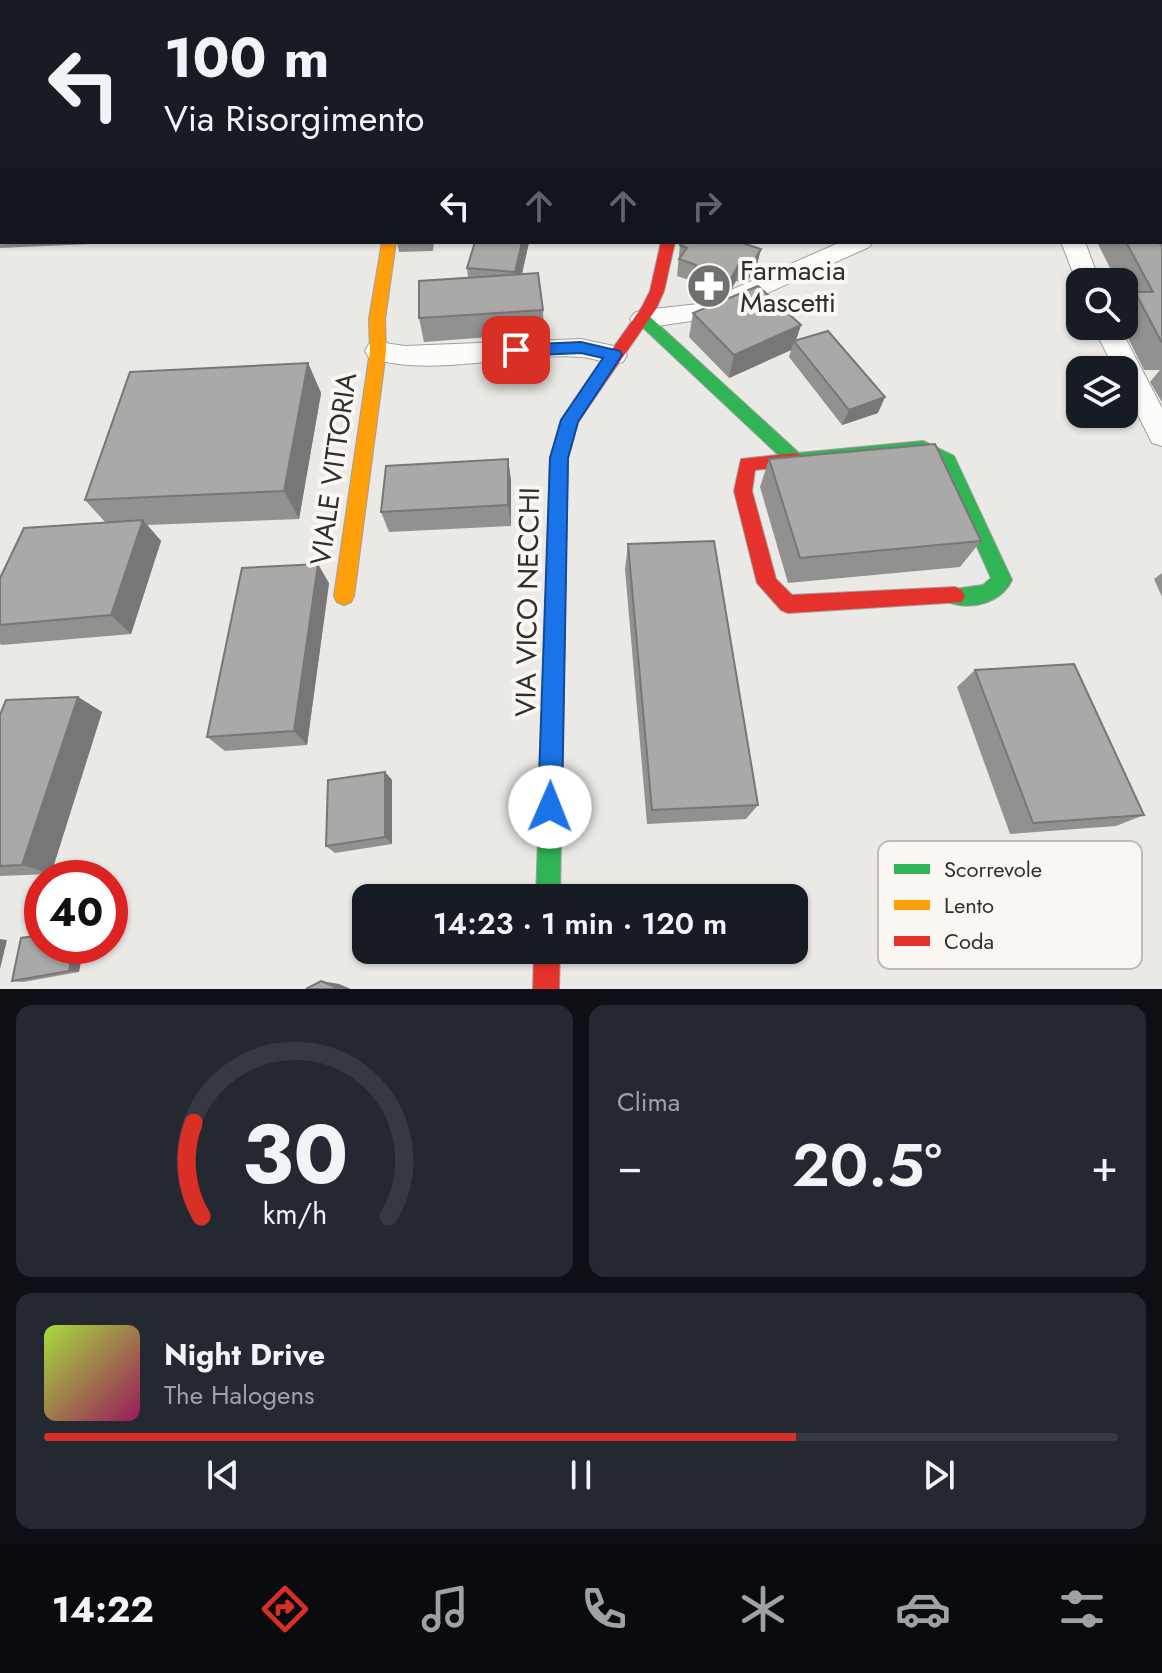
<!DOCTYPE html>
<html lang="it">
<meta charset="utf-8">
<style>
body{margin:0;font-family:Jost,sans-serif;background:#242831;color:#f1f3f6;height:100vh;display:flex;flex-direction:column;font-size:30px;white-space:nowrap}
*{box-sizing:border-box;margin:0}
p{font-size:26px;color:#9ea1a6}
.icon{flex:none;width:44px;height:44px;fill:none;stroke:currentColor;stroke-width:2;stroke-linecap:round;stroke-linejoin:round}
.map{position:relative;height:989px;overflow:hidden}
.panel{display:flex;flex-direction:column;gap:16px;padding:16px;background:#0d0f14;flex:1}
.panel>*{flex:none}
.hud{position:absolute;left:0px;top:0px;width:1162px;height:244px;box-shadow:0 2px 6px #0004;background:#171b24;color:#f1f3f6;overflow:hidden}
.tools{position:absolute;left:1066px;top:268px;display:grid;gap:16px}
.tools a{display:grid;place-items:center;width:72px;height:72px;border-radius:16px;background:#171b24;box-shadow:0 2px 6px #0004;font-size:40px}
.speed{position:absolute;left:24px;top:860px;display:flex;gap:16px;font-size:40px;font-weight:700;text-align:center}
.speed>*{display:grid;place-content:center;width:104px;height:104px;border-radius:50%;background:#171b24;box-shadow:0 2px 6px #0004;line-height:1}
.speed .limit{border:12px solid #d22;background:#fff;color:#111}
.pin{position:absolute;display:grid;place-items:center;width:68px;height:68px;color:#fff;margin:-34px;border-radius:16px;box-shadow:0 4px 12px #0006}
.me{position:absolute;width:88px;margin:-44px;rotate:1deg;stroke-linejoin:round;filter:drop-shadow(0 0 6px #0008)}
.turn{display:flex;align-items:center;gap:28px;height:168px;padding:0 32px;font-size:36px}
.turn .icon{width:104px;height:104px;stroke-width:2.5}
.turn b{display:block;font-size:56px;line-height:68px}
.lanes{display:flex;align-items:center;height:76px;padding:0 32px;background:#0003;justify-content:center;gap:40px;direction:ltr}
.lanes .off{opacity:.35}
.big{font-size:60px;font-weight:600;line-height:1.1}
.panel .tile{flex:1;display:flex;flex-direction:column;justify-content:center;gap:12px;min-width:0;padding:0 28px;border-radius:16px;background:#242831}
.panel .dial{align-items:center;gap:0}
.dial svg{height:208px;overflow:visible;fill:none;stroke:#363941;stroke-width:7;stroke-linecap:round;text-anchor:middle}
.dial text{fill:#f1f3f6;stroke:none}
.song{display:flex;align-items:center;gap:24px}
.cover{width:96px;height:96px;border-radius:12px;background:linear-gradient(135deg,hsl(80 70% 55%),hsl(330 70% 35%))}
.played{height:8px;border-radius:4px;background:linear-gradient(90deg,#d93025 70%,#363941 70%)}
.keys{display:flex;justify-content:space-around;direction:ltr}
.heat{display:flex;justify-content:space-between;align-items:center;font-size:44px;direction:ltr}
.panel .tiles{flex:1;display:grid;gap:16px;grid-template-columns:1fr 1fr}
.tile:last-child{grid-column:span 2}
.trip{position:absolute;left:352px;top:884px;width:456px;height:80px;border-radius:16px;background:#171b24;box-shadow:0 2px 6px #0004;font-weight:600;line-height:80px;text-align:center}
.dock{display:flex;height:128px;justify-content:space-around;align-items:center;background:#090b0e;color:#9ea1a6}
.dock .icon{width:56px;height:56px}
.dock .selected{color:#d93025}
.dock b{font-size:36px;color:#f1f3f6}
.map>svg:first-child{display:block}
.lines{fill:none;stroke-linecap:round;stroke-linejoin:round}
.street-casing{stroke:#a2a09e;stroke-width:2}
.fast-casing{stroke:#a2a09e;stroke-width:2}
.slow-casing{stroke:#a2a09e;stroke-width:2}
.jam-casing{stroke:#a2a09e;stroke-width:2}
.street{fill:#fcfcfb;fill-rule:evenodd}
.fast{fill:#30b455;fill-rule:evenodd}
.slow{fill:#ff9f0a;fill-rule:evenodd}
.jam{fill:#e5322d;fill-rule:evenodd}
.wall{fill:#939190}
.shaded-wall{fill:#787676}
.building{fill:#aba9a8;stroke:#787676;stroke-width:2}
.route{fill:#1a73e8;stroke:#114b97;stroke-width:2}
.labels{text-anchor:middle;stroke-width:8;stroke-linejoin:round;paint-order:stroke}
.poi-label{font-size:28px;fill:#312f2d;stroke:#faf6f1;text-anchor:start}
.street-label{font-size:28px;fill:#312f2d;stroke:#faf6f1}
.key{fill:#faf6f1;stroke:#bebab6;stroke-width:2}
.key-label{font-size:22px;fill:#312f2d}
</style>
<div class="map">
<svg width="1162" height="989" viewBox="0 0 1162 989">
<rect width="100%" height="100%" fill="#ebe9e6"/>
<g class="lines">
<g class="street-casing">
<g id="street">
<rect x="389" y="0" width="16" height="2"/>
<path d="M 872,0 L 889,0 L 890,2 L 873,2 Z"/>
<rect x="1160" y="98" width="2" height="12"/>
<rect x="0" y="101" width="2" height="12"/>
<rect x="1160" y="130" width="2" height="14"/>
<rect x="1160" y="177" width="2" height="12"/>
<path d="M 841,242 L 873,242 L 869,247 L 712,318 L 643,328 L 634,325 L 630,319 L 634,313 L 643,310 L 699,304 Z"/>
<path d="M 1061,242 L 1085,242 L 1100,282 L 1080,282 L 1079,288 Z"/>
<path d="M 1093,326 L 1119,326 L 1162,408 L 1162,446 L 1152,443 L 1124,387 L 1124,370 L 1115,370 Z"/>
<path d="M 581,339 L 623,348 L 627,355 L 623,362 C 608,366 596,358 581,357 C 511,352 437,378 369,358 L 365,351 L 369,344 L 378,342 L 405,346 Z"/>
</g>
</g>
<g class="fast-casing">
<g id="fast">
<path d="M 700,0 L 710,0 L 711,2 L 701,2 Z"/>
<path d="M 643,314 L 648,315 L 799,453 L 923,441 L 954,456 L 1012,580 C 1001,603 971,611 948,602 L 945,596 L 948,590 L 983,585 L 991,578 L 941,466 L 921,455 L 795,467 L 789,465 L 638,323 L 638,315 Z"/>
<path d="M 557,539 L 564,541 L 566,547 L 560,898 L 536,898 L 548,547 L 550,541 Z"/>
</g>
</g>
<g class="slow-casing">
<path id="slow" d="M 382,242 L 396,242 L 385,319 L 386,351 L 354,596 L 351,602 L 344,605 L 337,602 L 334,596 L 370,351 L 369,319 Z"/>
</g>
<g class="jam-casing">
<g id="jam">
<path d="M 661,242 L 675,242 L 664,291 L 656,309 L 578,422 L 568,458 L 566,547 L 564,553 L 557,555 L 550,553 L 548,547 L 550,458 L 562,420 L 642,307 L 650,291 Z"/>
<path d="M 795,453 L 801,455 L 804,460 L 801,465 L 755,470 L 752,491 L 776,579 L 792,595 L 955,587 L 962,590 L 965,596 L 962,602 L 788,613 L 781,610 L 757,583 L 734,491 L 741,459 Z"/>
<path d="M 534,950 L 560,950 L 559,989 L 533,989 Z"/>
</g>
</g>
<use href="#street" class="street"/>
<use href="#fast" class="fast"/>
<use href="#slow" class="slow"/>
<use href="#jam" class="jam"/>
</g>
<g class="wall">
<path d="M 0,0 L 109,0 L 108,2 L 2,2 L 2,14 L 0,14 Z"/>
<path d="M 515,0 L 588,0 L 588,2 L 516,2 Z"/>
<path d="M 741,0 L 835,0 L 835,2 L 743,2 Z"/>
<path d="M 883,0 L 969,0 L 960,2 L 886,2 Z"/>
<path d="M 1002,0 L 1115,0 L 1114,2 L 1001,2 Z"/>
<rect x="0" y="38" width="2" height="34"/>
<path d="M 0,188 L 2,188 L 2,242 L 136,242 L 0,248 Z"/>
<path d="M 397,242 L 434,242 L 433,251 L 399,252 Z"/>
<path d="M 475,242 L 529,242 L 522,274 L 543,310 L 544,333 L 424,342 L 419,318 L 468,277 L 467,268 Z"/>
<path d="M 1097,242 L 1158,242 L 1162,246 L 1162,402 L 1150,382 L 1160,370 L 1144,370 L 1122,326 L 1124,326 L 1124,306 L 1127,302 L 1124,296 L 1124,282 L 1117,282 Z"/>
<path d="M 680,245 L 757,265 L 746,284 L 736,281 L 727,297 L 691,285 L 692,281 L 677,276 Z"/>
<path d="M 693,313 L 801,325 L 796,340 L 878,413 L 842,425 L 789,357 L 791,350 L 729,378 L 689,337 Z"/>
<path d="M 308,363 L 321,393 L 299,519 L 147,525 L 161,541 L 131,634 L 2,645 L 0,644 L 0,578 L 106,523 L 85,500 Z"/>
<path d="M 508,459 L 511,481 L 511,526 L 389,532 L 381,512 Z"/>
<path d="M 769,459 L 981,541 L 960,567 L 788,583 L 760,487 Z"/>
<path d="M 628,544 L 758,805 L 746,819 L 647,824 L 625,569 Z"/>
<path d="M 1162,573 L 1162,597 L 1154,579 Z"/>
<path d="M 329,583 L 307,745 L 225,751 L 207,737 Z"/>
<path d="M 975,670 L 1144,815 L 1116,826 L 1010,834 L 957,687 Z"/>
<path d="M 78,697 L 102,712 L 51,874 L 0,876 L 0,715 Z"/>
<path d="M 385,772 L 392,780 L 392,844 L 335,853 L 326,846 Z"/>
<path d="M 21,938 L 79,972 L 23,982 L 12,981 Z"/>
</g>
<g class="shaded-wall">
<path d="M 97,0 L 109,0 L 108,2 L 98,2 Z"/>
<path d="M 485,0 L 498,0 L 499,2 L 466,2 Z"/>
<rect x="521" y="0" width="31" height="2"/>
<path d="M 809,0 L 835,0 L 835,2 L 791,2 Z"/>
<path d="M 916,0 L 969,0 L 960,2 L 915,2 Z"/>
<path d="M 522,242 L 529,242 L 517,296 L 515,272 Z"/>
<path d="M 761,249 L 757,265 L 746,284 L 750,267 Z"/>
<path d="M 739,264 L 736,281 L 727,297 L 730,280 Z"/>
<path d="M 801,325 L 795,343 L 794,341 L 791,350 L 729,378 L 734,355 Z"/>
<path d="M 308,363 L 321,393 L 299,519 L 284,491 Z"/>
<path d="M 885,397 L 878,413 L 842,425 L 849,410 Z"/>
<path d="M 508,459 L 511,481 L 511,526 L 508,505 Z"/>
<path d="M 143,520 L 161,541 L 131,634 L 111,615 Z"/>
<path d="M 318,564 L 329,583 L 307,745 L 294,731 Z"/>
<path d="M 78,697 L 102,712 L 51,874 L 22,865 Z"/>
<path d="M 385,772 L 392,780 L 392,844 L 385,837 Z"/>
<path d="M 0,939 L 7,940 L 0,969 Z"/>
<path d="M 74,946 L 84,946 L 79,972 L 69,971 Z"/>
<path d="M 321,981 L 339,984 L 351,989 L 338,989 Z"/>
</g>
<g class="building">
<rect x="333" y="0" width="35" height="2"/>
<path d="M 417,0 L 485,0 L 466,2 L 418,2 Z"/>
<path d="M 764,0 L 809,0 L 791,2 L 766,2 Z"/>
<path d="M 1032,0 L 1115,0 L 1110,2 L 1036,2 Z"/>
<rect x="0" y="38" width="2" height="17"/>
<path d="M 0,188 L 2,188 L 2,222 L 0,223 Z"/>
<path d="M 475,242 L 522,242 L 515,272 L 467,268 Z"/>
<path d="M 682,242 L 739,242 L 761,249 L 750,267 L 739,264 L 730,280 L 694,269 L 696,265 L 679,259 L 687,248 L 680,245 Z"/>
<path d="M 1126,242 L 1158,242 L 1162,246 L 1162,343 L 1135,292 L 1153,292 Z"/>
<path d="M 538,273 L 543,310 L 419,318 L 419,281 Z"/>
<path d="M 758,286 L 801,325 L 734,355 L 693,313 Z"/>
<path d="M 828,331 L 885,397 L 849,410 L 794,341 Z"/>
<path d="M 308,363 L 284,491 L 85,500 L 130,372 Z"/>
<path d="M 935,444 L 981,541 L 800,558 L 769,459 Z"/>
<path d="M 508,459 L 508,505 L 381,512 L 386,466 Z"/>
<path d="M 143,520 L 111,615 L 0,625 L 0,578 L 24,528 Z"/>
<path d="M 714,541 L 758,805 L 652,810 L 628,544 Z"/>
<path d="M 318,564 L 294,731 L 207,737 L 242,568 Z"/>
<path d="M 1074,664 L 1144,815 L 1033,823 L 975,670 Z"/>
<path d="M 78,697 L 22,865 L 0,866 L 0,715 L 6,700 Z"/>
<path d="M 385,772 L 385,837 L 326,846 L 328,780 Z"/>
<path d="M 42,935 L 42,946 L 74,946 L 69,971 L 12,981 L 21,938 Z"/>
<path d="M 321,981 L 337,988 L 338,989 L 306,989 Z"/>
</g>
<path class="route" d="M 581,342 L 620,351 L 622,355 L 578,422 L 568,458 L 562,807 L 558,816 L 550,819 L 542,816 L 538,807 L 550,458 L 561,420 L 603,358 L 581,353 L 516,356 L 508,350 L 516,345 Z"/>
<defs>
<g id="pharmacy-disc" transform="scale(2.3)"><circle r="9.5" fill="#72706e" stroke="#faf6f1"/><path d="M-2-6h4v4h4v4h-4v4h-4v-4h-4v-4h4Z" fill="#fff"/></g>
</defs>
<g fill-rule="evenodd">
<use href="#pharmacy-disc" x="709" y="286"/>
</g>
<g class="labels">
<g class="poi-label">
<text x="740" y="280">Farmacia<tspan x="740" dy="32">Mascetti</tspan></text>
</g>
<g class="street-label">
<text transform="translate(333 469) rotate(-82)" y="10">VIALE VITTORIA</text>
<text transform="translate(527 602) rotate(-89)" y="10">VIA VICO NECCHI</text>
</g>
</g>
<rect x="878" y="841" width="264" height="128" rx="12" class="key"/>
<rect x="894" y="864" width="36" height="10" fill="#30b455"/>
<rect x="894" y="900" width="36" height="10" fill="#ff9f0a"/>
<rect x="894" y="936" width="36" height="10" fill="#e5322d"/>
<g class="key-label">
<text x="944" y="877">Scorrevole</text>
<text x="944" y="913">Lento</text>
<text x="944" y="949">Coda</text>
</g>
</svg>
<div class="tools">
<a><svg class="icon" aria-label="search" viewBox="0 0 24 24"><circle cx="10" cy="10" r="6"/><path d="M15 15l6 6"/></svg></a>
<a><svg class="icon" aria-label="layers" viewBox="0 0 24 24"><path d="M12 4l9 5-9 5-9-5zM3 14l9 5 9-5"/></svg></a>
</div>
<div class="speed"><div class="limit">40</div></div>
<div class="pin" style="left:516px;top:350px;background:#d93025"><svg class="icon" aria-label="arrive" viewBox="0 0 24 24"><path d="M6 21V4h12l-3 4 3 4H6"/></svg></div>
<svg class="me" style="left:550px;top:807px" viewBox="-20 -20 40 40"><circle r="19" fill="#fff"/><path d="M0-13L10 11 0 6-10 11z" fill="#1a73e8"/></svg>
<div class="trip">14:23 · 1 min · 120 m</div>
<div class="hud">
<div class="turn"><svg class="icon" aria-label="left" viewBox="0 0 24 24"><path d="M17 20v-9H6M10 6l-5 5 5 5"/></svg><div><b>100 m</b>Via Risorgimento</div></div>
<div class="lanes"><svg class="icon" aria-label="left" viewBox="0 0 24 24"><path d="M17 20v-9H6M10 6l-5 5 5 5"/></svg><svg class="icon off" aria-label="ahead" viewBox="0 0 24 24"><path d="M12 20V5M6 11l6-6 6 6"/></svg><svg class="icon off" aria-label="ahead" viewBox="0 0 24 24"><path d="M12 20V5M6 11l6-6 6 6"/></svg><svg class="icon off" aria-label="right" viewBox="0 0 24 24"><path d="M7 20v-9h11M14 6l5 5-5 5"/></svg></div>
</div>
</div>
<section class="panel">
<div class="tiles">
<div class="tile dial"><svg viewBox="0 0 100 80">
<path d="M14 69A42 42 0 1 1 86 69"/>
<path d="M14 69A42 42 0 0 1 11 33" stroke="#d93025"/>
<text x="50" y="56" font-size="32" font-weight="700">30</text>
<text x="50" y="72" font-size="11">km/h</text>
</svg></div>
<div class="tile"><p>Clima</p>
<div class="heat"><a>−</a><b class="big">20.5°</b><a>+</a></div>
</div>
<div class="tile">
<div class="song"><i class="cover"></i><div><b>Night Drive</b><p>The Halogens</p></div></div>
<div class="played"></div>
<div class="keys"><svg class="icon" aria-label="previous" viewBox="0 0 24 24"><path d="M18 5L8 12l10 7zM5 5v14"/></svg><svg class="icon" aria-label="pause" viewBox="0 0 24 24"><path d="M8 5v14M16 5v14"/></svg><svg class="icon" aria-label="next" viewBox="0 0 24 24"><path d="M6 5l10 7-10 7zM19 5v14"/></svg></div>
</div>
</div>
</section>
<nav class="dock">
<b>14:22</b>
<svg class="icon selected" aria-label="directions" viewBox="0 0 24 24"><path d="M12 3l9 9-9 9-9-9zM9 14v-3h6M13 9l2 2-2 2"/></svg>
<svg class="icon" aria-label="music" viewBox="0 0 24 24"><path d="M9 18V5l10-2v13"/><circle cx="6" cy="18" r="3"/><circle cx="16" cy="16" r="3"/></svg>
<svg class="icon" aria-label="phone" viewBox="0 0 24 24"><path d="M5 4h4l2 5-3 2q2 4 5 5l2-3 5 2v4C11 20 4 13 5 4z"/></svg>
<svg class="icon" aria-label="climate" viewBox="0 0 24 24"><path d="M12 3v18M4 7l16 10M4 17L20 7"/></svg>
<svg class="icon" aria-label="car" viewBox="0 0 24 24"><path d="M5 17H2v-5l4-1 3-4h7l3 4 3 1v5h-3M9 17h6M6 11h13"/><circle cx="7" cy="17" r="2"/><circle cx="17" cy="17" r="2"/></svg>
<svg class="icon" aria-label="filters" viewBox="0 0 24 24"><path d="M4 7h16M4 17h16"/><circle cx="9" cy="7" r="2"/><circle cx="15" cy="17" r="2"/></svg>
</nav>
